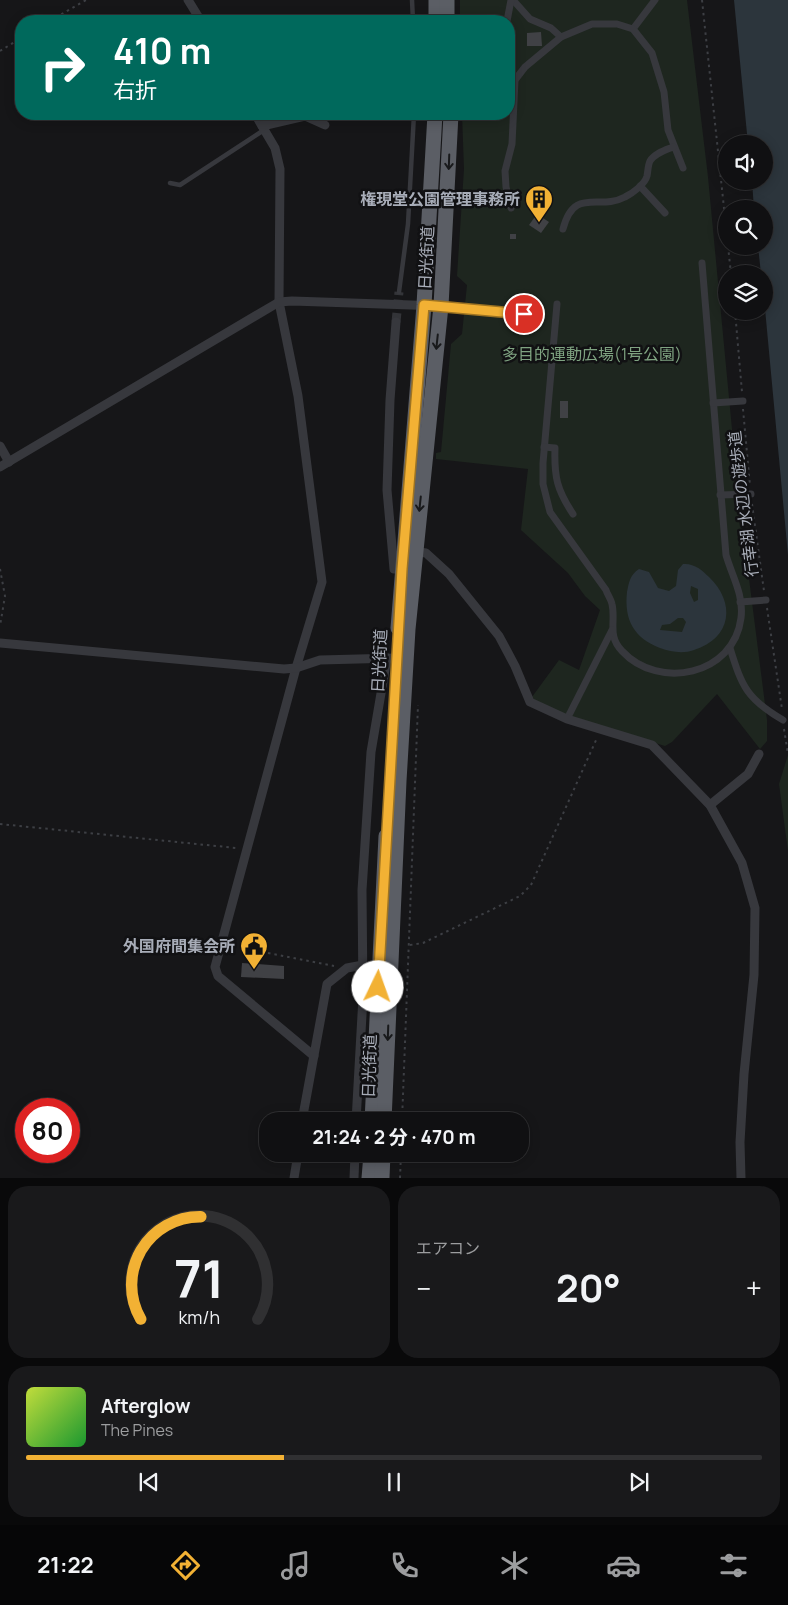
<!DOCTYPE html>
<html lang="ja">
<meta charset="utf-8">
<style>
body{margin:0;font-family:Manrope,"Noto Sans JP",sans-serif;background:#19191b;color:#f1f3f6;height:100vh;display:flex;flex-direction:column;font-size:19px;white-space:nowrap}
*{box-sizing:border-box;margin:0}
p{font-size:16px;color:#9c9d9f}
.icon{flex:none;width:28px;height:28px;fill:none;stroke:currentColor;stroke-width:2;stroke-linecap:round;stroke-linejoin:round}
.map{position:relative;height:1178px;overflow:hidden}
.sheet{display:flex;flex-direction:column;gap:8px;padding:8px;background:#09090a;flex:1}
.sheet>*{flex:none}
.guide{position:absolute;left:15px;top:15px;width:500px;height:105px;border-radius:20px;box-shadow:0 2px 12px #0003,0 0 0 1px #303032;background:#00695c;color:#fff;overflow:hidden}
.buttons{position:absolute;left:718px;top:135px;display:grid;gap:10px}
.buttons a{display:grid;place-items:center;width:55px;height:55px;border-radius:50%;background:#101012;box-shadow:0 2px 12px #0003,0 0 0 1px #303032;font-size:25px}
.speed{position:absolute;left:15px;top:1098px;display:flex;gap:10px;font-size:25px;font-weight:700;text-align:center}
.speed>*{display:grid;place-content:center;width:65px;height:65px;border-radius:50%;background:#101012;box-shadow:0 2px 12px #0003,0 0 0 1px #303032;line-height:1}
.speed .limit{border:8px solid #d22;background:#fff;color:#111}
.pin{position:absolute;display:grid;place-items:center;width:42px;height:42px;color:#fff;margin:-21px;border:2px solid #fff;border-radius:50%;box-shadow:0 1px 5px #0007}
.me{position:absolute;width:55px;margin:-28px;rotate:3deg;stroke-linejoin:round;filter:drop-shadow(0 0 4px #0008)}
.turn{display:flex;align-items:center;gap:18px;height:105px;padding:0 15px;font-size:22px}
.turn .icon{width:65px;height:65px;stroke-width:2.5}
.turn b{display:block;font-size:35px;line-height:42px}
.big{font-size:38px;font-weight:700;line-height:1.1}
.sheet .widget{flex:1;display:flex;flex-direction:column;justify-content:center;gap:8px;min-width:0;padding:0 18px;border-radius:20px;background:#19191b}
.sheet .dial{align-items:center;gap:0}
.dial svg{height:130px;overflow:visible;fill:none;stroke:#303032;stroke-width:7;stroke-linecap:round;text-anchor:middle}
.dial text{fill:#f1f3f6;stroke:none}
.song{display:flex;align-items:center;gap:15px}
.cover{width:60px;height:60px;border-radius:8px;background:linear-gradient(135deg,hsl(70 70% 55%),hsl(130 70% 35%))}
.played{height:5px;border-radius:2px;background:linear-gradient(90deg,#f2b134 35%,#303032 35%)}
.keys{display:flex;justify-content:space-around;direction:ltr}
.heat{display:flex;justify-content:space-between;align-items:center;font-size:28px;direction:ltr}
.sheet .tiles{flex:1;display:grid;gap:8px;grid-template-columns:1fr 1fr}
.widget:last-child{grid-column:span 2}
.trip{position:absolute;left:259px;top:1112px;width:270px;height:50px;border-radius:20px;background:#101012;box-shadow:0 2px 12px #0003,0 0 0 1px #303032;font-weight:700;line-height:50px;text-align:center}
.tabs{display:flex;height:80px;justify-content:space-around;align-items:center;background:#060607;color:#9c9d9f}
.tabs .icon{width:35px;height:35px}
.tabs .selected{color:#f2b134}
.tabs b{font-size:22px;color:#f1f3f6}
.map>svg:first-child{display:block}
.green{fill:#1e261f}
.water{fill:#2c353c;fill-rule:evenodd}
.building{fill:#404145}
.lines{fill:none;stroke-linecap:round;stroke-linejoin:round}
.minor-tunnel{stroke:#333438;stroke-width:9;stroke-dasharray:9 4.5;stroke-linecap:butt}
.path{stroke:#3d3f44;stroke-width:2;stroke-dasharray:2.5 4;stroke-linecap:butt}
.service{stroke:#37383d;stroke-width:4.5}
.pedestrian{stroke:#37383d;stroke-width:7}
.minor{stroke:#37383d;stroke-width:9}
.trunk{stroke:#5b5e65;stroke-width:15}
.oneway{stroke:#18191b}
.route-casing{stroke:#9d7322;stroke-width:12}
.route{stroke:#f2b134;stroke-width:9}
.labels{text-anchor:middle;stroke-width:5;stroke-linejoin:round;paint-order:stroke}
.poi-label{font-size:16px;font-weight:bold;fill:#a8adb8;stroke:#111113;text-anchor:end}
.street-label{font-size:16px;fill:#a8adb8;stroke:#111113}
.park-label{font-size:16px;fill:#7fa381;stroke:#111113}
</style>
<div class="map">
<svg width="788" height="1178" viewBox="0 0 788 1178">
<rect width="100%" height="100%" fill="#161618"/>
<g class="green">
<path d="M 460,0 L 687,0 L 708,177 L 738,492 L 767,720 L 767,741 L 760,749 L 717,694 L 672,742 L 665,746 L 573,718 L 535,701 L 532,697 L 559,660 L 579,670 L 600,610 L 585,596 L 568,573 L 521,530 L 528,469 L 436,459 L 436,453 L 441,452 L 451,344 L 462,334 L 467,285 L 457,276 L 464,169 L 462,114 L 509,114 L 509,21 L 460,21 Z"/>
<path d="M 788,755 L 788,851 L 779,784 Z"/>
</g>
<g class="water">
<path d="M 734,0 L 788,0 L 788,555 L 764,298 L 764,274 L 761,274 L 758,246 L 764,246 L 764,209 L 754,209 L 752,181 L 764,181 L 764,144 L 748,144 Z"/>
<path d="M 683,564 C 694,563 702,570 709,577 C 736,603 732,638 694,650 C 683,654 671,652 660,648 C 634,638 624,620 627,592 C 629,582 630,575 639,569 L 649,572 L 658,588 L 669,591 L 676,586 L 678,570 ZM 691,586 L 698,589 L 698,600 L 694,602 L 690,593 ZM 678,618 L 683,618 L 686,622 L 682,632 L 660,630 L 662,625 L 670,624 Z"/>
</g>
<g class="building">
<path d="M 541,32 L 542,46 L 527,46 L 527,33 Z"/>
<path d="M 537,214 L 549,222 L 541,233 L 529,225 Z"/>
<rect x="510" y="234" width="6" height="5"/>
<rect x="560" y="401" width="8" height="17"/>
<path d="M 246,943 L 260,945 L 258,956 L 245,954 Z"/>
<path d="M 242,963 L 284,966 L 284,979 L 241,977 Z"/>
</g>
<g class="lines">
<path class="minor-tunnel" d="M 396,322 L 399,292"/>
<g class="path">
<path d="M 702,0 L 726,227"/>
<path d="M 50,21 L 86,0"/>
<path d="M 0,51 L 21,38"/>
<path d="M 728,246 L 731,274"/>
<path d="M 735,311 L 742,392"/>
<path d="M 743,409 L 750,486"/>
<path d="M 752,504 L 764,591"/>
<path d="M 0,569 L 5,596 L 0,626"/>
<path d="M 767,608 L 782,709"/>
<path d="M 784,729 L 788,754"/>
<path d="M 0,824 L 236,848"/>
<path d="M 410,945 L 423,943 L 520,896 L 531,885 L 597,738"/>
<path d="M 268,953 L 334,966"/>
<path d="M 402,1121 L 418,705"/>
<path d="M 400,1178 L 401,1154"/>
</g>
<g class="service">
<path d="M 412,0 L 413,21"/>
<path d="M 170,183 L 180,185 L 264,130"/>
<path d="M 399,292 L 408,224 L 414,114"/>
<path d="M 445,307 L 538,315"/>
</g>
<g class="pedestrian">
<path d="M 513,0 L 530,19 L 551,28 L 561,37"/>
<path d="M 507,21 L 511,0"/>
<path d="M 633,29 L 655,0"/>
<path d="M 509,67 L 515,80"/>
<path d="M 640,186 L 665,213"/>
<path d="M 511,208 L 506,187 L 505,171 L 512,144 L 515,80 L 525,67 L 561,37 L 592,24 L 617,24 L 633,29 L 652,53 L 664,92 L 668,130 L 683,168"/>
<path d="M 563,229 C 574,186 599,211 625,197 C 633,193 645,184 647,176 C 648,171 648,165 650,161 C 655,153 666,150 673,147"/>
<path d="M 557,304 L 543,463 L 543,484 L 550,512 L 606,590 C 607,594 611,599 612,604 C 616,621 607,636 622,651 C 659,691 734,675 741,618 C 744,595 732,576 726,555 L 702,263"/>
<path d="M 713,403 L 743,401"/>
<path d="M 544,447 L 555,448 C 554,477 557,490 573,514"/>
<path d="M 720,495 L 751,494"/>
<path d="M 740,602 L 766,600"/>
<path d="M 730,648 C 742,687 747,699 783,720"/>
<path d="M 567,719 L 612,630"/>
</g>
<g class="minor">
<path d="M 188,0 L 201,21"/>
<path d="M 255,114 L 275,148 L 280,169 L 279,302 L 298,396 L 322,582 L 296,668 L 215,967 L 218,976 L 314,1056"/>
<path d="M 262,126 L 305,116 L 325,125"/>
<path d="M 396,322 L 390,400 L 387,490 L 394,569 L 402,569"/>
<path d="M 0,446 L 9,462"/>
<path d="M 0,467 L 279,302 L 292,301 L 441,306"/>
<path d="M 413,551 L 426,553 L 449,574 L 499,636 L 515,666 L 530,702 L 567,719 L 652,745 L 710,805 L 742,863 L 755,908 L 754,975 L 744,1074 L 740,1142 L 741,1178"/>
<path d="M 0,643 L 284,669 L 296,668 L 320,660 L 396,658"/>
<path d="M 710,805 L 748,774 L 759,754"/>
<path d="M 302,1121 L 327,984 L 347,968 L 363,965"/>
<path d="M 356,1121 L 363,997 L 362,890 L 371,752 L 387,658"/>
<path d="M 294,1178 L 298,1154"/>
<path d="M 354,1178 L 355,1154"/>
</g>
<g class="trunk">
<path d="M 436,21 L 436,0"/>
<path d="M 447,21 L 447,0"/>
<path d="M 398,628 L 424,305 L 435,114"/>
<path d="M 372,1121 L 386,836"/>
<path d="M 384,1121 L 399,781 L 408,629 L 441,306 L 451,114"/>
<path d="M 369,1178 L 371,1154"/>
<path d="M 382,1178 L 383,1154"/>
</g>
</g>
<defs><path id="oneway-shaft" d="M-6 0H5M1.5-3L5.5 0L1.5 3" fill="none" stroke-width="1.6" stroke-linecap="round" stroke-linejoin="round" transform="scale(1.25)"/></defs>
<g class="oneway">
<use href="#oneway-shaft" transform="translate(449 162) rotate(92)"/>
<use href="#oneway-shaft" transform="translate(437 342) rotate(96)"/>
<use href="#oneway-shaft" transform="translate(420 504) rotate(96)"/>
<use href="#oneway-shaft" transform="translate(388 1033) rotate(92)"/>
</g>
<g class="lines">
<g class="route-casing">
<path id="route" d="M 378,987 L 402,569 L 424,305 L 524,314"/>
</g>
<use href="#route" class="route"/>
</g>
<defs>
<g id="building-pin" transform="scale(1.4375)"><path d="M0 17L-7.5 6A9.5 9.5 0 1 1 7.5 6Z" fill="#f2b134" stroke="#111113"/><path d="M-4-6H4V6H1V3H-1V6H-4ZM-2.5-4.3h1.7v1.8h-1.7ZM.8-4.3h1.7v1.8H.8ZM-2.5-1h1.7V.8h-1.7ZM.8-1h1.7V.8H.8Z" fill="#111"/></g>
<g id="civic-pin" transform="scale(1.4375)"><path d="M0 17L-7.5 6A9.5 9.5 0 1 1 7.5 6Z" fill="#f2b134" stroke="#111113"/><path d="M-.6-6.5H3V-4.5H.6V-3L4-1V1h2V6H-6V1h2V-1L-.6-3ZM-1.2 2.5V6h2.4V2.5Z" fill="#111"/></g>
</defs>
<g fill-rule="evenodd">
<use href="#building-pin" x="539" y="199"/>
<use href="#civic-pin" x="254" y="946"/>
</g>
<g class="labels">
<g class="poi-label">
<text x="520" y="205">権現堂公園管理事務所</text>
<text x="235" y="952">外国府間集会所</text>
</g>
<g class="street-label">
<text transform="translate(426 258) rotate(-87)" y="6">日光街道</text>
<text transform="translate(743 504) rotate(-97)" y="6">行幸湖 水辺の遊歩道</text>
<text transform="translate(379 661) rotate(-87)" y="6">日光街道</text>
<text transform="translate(369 1066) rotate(-88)" y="6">日光街道</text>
</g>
<g class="park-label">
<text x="592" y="360">多目的運動広場(1号公園)</text>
</g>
</g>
</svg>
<div class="buttons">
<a><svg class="icon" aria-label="sound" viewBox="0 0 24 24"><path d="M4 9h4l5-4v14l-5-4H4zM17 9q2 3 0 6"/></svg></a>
<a><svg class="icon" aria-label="search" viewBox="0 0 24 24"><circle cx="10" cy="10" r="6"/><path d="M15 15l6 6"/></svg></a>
<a><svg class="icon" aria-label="layers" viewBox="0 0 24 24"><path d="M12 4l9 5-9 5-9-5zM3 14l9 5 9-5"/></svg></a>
</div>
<div class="speed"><div class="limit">80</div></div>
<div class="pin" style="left:524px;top:314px;background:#d93025"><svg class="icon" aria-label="arrive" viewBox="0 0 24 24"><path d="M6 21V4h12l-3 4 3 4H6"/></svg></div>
<svg class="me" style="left:378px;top:987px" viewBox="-20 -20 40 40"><circle r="19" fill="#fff"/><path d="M0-13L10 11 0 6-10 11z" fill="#f2b134"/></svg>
<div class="trip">21:24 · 2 分 · 470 m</div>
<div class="guide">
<div class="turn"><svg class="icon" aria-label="right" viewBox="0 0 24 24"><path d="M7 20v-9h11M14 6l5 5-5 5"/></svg><div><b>410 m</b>右折</div></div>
</div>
</div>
<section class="sheet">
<div class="tiles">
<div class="widget dial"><svg viewBox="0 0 100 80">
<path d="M14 69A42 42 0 1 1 86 69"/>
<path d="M14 69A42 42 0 0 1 51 6" stroke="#f2b134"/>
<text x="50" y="56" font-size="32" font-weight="700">71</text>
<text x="50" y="72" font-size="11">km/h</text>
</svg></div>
<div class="widget"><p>エアコン</p>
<div class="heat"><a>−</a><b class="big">20°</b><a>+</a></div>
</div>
<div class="widget">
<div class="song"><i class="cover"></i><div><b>Afterglow</b><p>The Pines</p></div></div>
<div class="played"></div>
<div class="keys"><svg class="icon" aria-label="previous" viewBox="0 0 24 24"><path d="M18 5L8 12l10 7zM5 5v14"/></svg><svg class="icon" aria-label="pause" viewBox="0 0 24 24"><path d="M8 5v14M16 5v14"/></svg><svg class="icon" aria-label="next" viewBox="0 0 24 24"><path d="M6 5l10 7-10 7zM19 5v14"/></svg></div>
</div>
</div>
</section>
<nav class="tabs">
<b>21:22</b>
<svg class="icon selected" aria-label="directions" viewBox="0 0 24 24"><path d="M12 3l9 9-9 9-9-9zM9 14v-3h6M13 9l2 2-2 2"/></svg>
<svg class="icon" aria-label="music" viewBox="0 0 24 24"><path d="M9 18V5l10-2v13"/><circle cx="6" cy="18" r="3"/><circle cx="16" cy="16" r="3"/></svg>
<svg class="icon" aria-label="phone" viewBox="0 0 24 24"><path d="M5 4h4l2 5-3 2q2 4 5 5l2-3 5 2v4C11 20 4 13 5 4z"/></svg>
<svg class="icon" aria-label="climate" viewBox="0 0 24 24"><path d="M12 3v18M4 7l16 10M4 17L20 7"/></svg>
<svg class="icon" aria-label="car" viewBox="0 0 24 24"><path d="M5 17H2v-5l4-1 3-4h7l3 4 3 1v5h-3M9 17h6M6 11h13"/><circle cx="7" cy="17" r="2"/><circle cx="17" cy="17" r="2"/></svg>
<svg class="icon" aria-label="filters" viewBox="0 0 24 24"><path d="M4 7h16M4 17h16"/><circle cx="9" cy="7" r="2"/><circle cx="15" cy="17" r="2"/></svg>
</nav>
